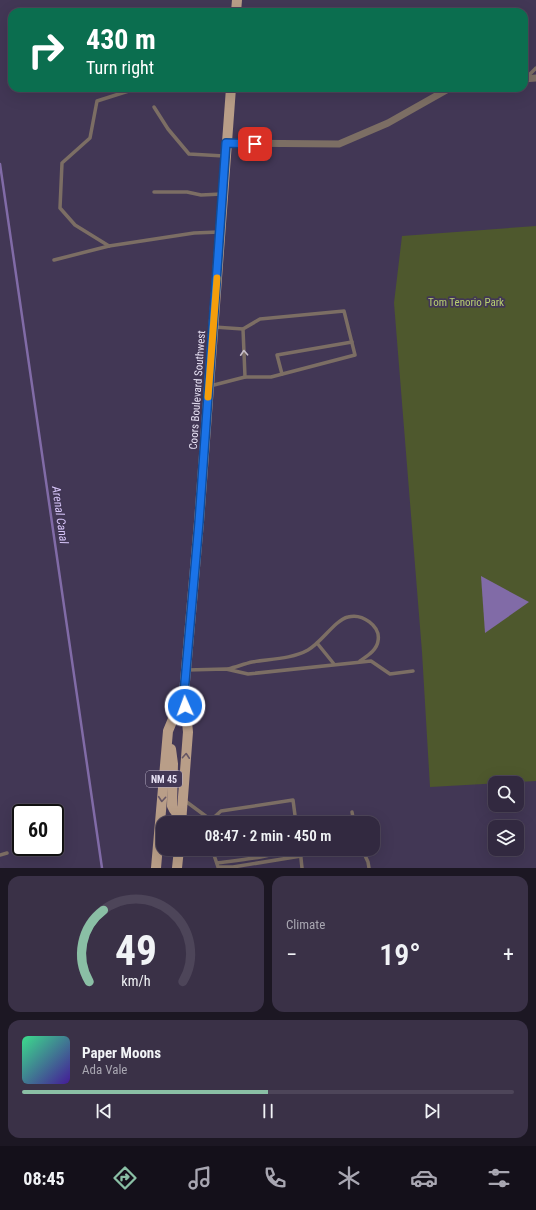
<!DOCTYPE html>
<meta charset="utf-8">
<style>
body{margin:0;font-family:"Roboto Condensed",sans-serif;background:#3a3147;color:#f1f3f6;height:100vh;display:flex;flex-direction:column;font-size:15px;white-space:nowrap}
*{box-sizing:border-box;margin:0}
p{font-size:13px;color:#a8a6b1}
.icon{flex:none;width:22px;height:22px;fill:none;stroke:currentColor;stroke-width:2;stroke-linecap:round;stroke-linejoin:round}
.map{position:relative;height:868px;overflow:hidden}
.drawer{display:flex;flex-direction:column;gap:8px;padding:8px;background:#1c1723;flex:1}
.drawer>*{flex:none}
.top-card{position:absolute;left:8px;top:8px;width:520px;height:84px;border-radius:12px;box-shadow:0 4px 16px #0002,0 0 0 1px #4d4559;background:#0b6e4f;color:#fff;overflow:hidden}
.buttons{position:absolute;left:488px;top:776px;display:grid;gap:8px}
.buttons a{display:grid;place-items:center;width:36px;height:36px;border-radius:8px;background:#322940;box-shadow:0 4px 16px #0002,0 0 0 1px #4d4559;font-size:20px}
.speed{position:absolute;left:12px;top:804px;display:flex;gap:8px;font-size:20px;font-weight:700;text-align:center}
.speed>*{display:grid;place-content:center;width:52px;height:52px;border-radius:50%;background:#322940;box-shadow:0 4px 16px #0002,0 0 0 1px #4d4559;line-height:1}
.speed .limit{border:2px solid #111;border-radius:6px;background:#fff;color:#111}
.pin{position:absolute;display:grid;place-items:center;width:34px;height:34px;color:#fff;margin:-17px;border-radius:8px;box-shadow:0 2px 6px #0006}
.me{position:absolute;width:44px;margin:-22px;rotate:358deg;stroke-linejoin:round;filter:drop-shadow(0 0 3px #0008)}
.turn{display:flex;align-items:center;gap:14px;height:84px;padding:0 12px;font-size:18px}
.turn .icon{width:52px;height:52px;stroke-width:2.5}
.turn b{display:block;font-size:28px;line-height:34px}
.big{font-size:30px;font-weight:600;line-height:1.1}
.drawer .widget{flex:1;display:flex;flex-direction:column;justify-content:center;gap:6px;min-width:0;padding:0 14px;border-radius:12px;background:#3a3147}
.drawer .dial{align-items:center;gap:0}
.dial svg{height:104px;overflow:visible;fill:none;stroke:#4d4559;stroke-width:7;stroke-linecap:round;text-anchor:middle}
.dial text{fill:#f1f3f6;stroke:none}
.song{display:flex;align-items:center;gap:12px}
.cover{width:48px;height:48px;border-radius:6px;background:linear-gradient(135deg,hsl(150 70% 55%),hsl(260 70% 35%))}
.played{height:4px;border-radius:2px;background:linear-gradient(90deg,#8abfa5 50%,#4d4559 50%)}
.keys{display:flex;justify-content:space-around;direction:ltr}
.heat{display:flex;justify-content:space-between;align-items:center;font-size:22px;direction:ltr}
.drawer .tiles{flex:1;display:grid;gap:8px;grid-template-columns:1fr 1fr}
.widget:last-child{grid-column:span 2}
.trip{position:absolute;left:156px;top:816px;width:224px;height:40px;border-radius:12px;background:#322940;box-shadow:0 4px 16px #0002,0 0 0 1px #4d4559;font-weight:600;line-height:40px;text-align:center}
.menu{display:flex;height:64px;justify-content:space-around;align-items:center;background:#14101a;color:#a8a6b1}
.menu .icon{width:28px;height:28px}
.menu .on{color:#8abfa5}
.menu b{font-size:18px;color:#f1f3f6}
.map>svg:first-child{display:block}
.green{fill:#4e582d}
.water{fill:#816ba7}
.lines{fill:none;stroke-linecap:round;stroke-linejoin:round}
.stream{stroke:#816ba7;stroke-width:2.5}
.lane{stroke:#7c6e64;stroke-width:3.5}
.street{stroke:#7c6e64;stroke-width:7}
.primary{stroke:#b99e88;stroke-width:10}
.oneway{stroke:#c7bec9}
.oneway2{stroke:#665664}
.route-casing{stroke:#114b97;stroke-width:10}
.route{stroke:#1a73e8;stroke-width:7}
.slow{stroke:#f59e0b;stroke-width:7}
.labels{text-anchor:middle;stroke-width:3.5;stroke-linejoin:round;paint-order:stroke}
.shield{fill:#423755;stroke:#b6aec4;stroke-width:1}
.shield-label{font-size:10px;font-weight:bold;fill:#e7e1f4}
.park-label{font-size:11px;fill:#b7ce70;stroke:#423755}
.street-label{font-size:11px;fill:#e7e1f4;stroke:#423755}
.water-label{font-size:12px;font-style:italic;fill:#d7c5f9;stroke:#423755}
</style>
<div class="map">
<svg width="536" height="868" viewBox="0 0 536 868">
<rect width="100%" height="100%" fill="#423755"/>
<path class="green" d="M 536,226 L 536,781 L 430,787 L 422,652 L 394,303 L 402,236 Z"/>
<path class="water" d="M 481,576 L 529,602 L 485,633 Z"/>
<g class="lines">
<path class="stream" d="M 0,164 L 102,868"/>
<g class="lane">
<path d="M 527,77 L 536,68"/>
<path d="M 154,107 L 168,129 L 189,154 L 224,156"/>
<path d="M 154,192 L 187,192 L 201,195 L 222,194"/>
<path d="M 109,246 L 75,225 L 60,208 L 62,163 L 90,138 L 97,101 L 138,88"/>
<path d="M 54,260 L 109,246 L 194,233 L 219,232"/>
<path d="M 243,329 L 245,377"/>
<path d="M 282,374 L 277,355 L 352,342"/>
<path d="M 210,386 L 245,377 L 271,377 L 355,355 L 344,311 L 260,319 L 243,329 L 214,327"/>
<path d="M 317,643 L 334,664"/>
<path d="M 228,669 C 236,667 244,664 252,662 C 270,659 292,659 308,650 C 322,642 335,620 348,617 C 362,613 381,626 378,641 C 377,650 367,656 360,661"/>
<path d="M 187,670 L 226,669 L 248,674 L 371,661 L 390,674 L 413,671"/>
<path d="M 184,800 L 211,820 L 212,823"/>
<path d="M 352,812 L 354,823"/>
<path d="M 193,823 L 211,820 L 221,811 L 293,800 L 296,823"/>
<path d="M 259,823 L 281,821 L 294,823"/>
<path d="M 215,849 L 214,855 L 218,867 L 233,867 L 301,856"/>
<path d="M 300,849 L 302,868"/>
<path d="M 362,849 L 368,862 L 369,868"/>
<path d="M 0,855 L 7,853"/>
<path d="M 217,863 C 229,861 278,857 284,849"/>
</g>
<g class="street">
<path d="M 524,79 L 536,78"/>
<path d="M 227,143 L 339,144 L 388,123 L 450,88"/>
</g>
<g class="primary">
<path d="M 236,12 L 237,0"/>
<path d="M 171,749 L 173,764 L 172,806 C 174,811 176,814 182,817"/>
<path d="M 181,823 L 188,732 L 184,693 L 199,522 L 231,88"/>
<path d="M 156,868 L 168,731 L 183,695"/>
<path d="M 177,868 L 179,849"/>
</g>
</g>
<defs><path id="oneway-chevron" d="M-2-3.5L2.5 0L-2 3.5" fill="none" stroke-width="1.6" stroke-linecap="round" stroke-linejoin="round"/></defs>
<use class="oneway" href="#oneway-chevron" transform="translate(244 353) rotate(-93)"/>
<g class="oneway2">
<use href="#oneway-chevron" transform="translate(186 756) rotate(-86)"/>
<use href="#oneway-chevron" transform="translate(162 799) rotate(95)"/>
</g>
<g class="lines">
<g class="route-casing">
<path id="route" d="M 185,706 L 184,693 L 199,522 L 226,143 L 255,144"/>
</g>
<use href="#route" class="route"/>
<path class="slow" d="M 208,397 L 217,278"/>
</g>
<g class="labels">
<rect class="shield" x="146" y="771" width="36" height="16" rx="3"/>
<g class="shield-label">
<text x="164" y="783">NM 45</text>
</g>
<g class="park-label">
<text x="466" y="306">Tom Tenorio Park</text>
</g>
<g class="street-label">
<text transform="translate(197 390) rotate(-86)" y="4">Coors Boulevard Southwest</text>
</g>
<g class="water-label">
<text transform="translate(60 515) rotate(82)" y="4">Arenal Canal</text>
</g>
</g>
</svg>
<div class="buttons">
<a><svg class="icon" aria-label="search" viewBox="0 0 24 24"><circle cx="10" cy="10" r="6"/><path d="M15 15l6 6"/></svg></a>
<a><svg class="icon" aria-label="layers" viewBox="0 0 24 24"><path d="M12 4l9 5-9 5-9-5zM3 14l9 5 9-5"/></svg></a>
</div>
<div class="speed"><div class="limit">60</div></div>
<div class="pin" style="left:255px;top:144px;background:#d93025"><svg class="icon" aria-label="arrive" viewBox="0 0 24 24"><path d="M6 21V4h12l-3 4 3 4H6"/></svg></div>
<svg class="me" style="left:185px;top:706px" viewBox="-20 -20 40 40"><circle r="17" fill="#1a73e8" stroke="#fff" stroke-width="3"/><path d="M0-11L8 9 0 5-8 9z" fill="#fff"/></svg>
<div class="trip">08:47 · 2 min · 450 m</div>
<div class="top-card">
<div class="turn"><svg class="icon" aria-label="right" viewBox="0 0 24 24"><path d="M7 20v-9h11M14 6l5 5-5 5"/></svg><div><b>430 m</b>Turn right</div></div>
</div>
</div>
<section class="drawer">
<div class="tiles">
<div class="widget dial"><svg viewBox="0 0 100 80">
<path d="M14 69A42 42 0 1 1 86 69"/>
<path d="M14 69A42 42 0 0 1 25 14" stroke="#8abfa5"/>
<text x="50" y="56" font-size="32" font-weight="700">49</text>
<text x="50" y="72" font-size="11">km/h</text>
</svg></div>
<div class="widget"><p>Climate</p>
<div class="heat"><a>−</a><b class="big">19°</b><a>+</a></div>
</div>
<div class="widget">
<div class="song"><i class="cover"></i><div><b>Paper Moons</b><p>Ada Vale</p></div></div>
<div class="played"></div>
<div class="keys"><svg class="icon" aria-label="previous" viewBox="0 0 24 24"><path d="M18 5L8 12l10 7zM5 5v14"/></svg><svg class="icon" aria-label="pause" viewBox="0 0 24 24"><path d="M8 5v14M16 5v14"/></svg><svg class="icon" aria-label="next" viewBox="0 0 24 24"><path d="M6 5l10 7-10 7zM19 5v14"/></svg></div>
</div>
</div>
</section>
<nav class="menu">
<b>08:45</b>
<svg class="icon on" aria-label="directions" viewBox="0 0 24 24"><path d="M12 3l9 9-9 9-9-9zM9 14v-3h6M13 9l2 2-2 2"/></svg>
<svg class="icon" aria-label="music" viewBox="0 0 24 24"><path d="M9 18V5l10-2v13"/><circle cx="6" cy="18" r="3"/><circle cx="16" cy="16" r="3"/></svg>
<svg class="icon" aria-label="phone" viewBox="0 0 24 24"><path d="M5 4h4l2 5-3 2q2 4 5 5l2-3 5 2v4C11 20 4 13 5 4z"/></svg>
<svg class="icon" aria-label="climate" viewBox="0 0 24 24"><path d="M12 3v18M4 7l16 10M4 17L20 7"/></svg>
<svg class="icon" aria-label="car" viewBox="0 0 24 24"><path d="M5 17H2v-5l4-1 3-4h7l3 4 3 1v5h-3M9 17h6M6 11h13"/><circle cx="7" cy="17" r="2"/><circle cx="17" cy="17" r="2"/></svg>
<svg class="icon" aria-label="filters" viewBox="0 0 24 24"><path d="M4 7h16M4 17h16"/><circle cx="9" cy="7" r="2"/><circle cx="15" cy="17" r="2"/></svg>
</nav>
